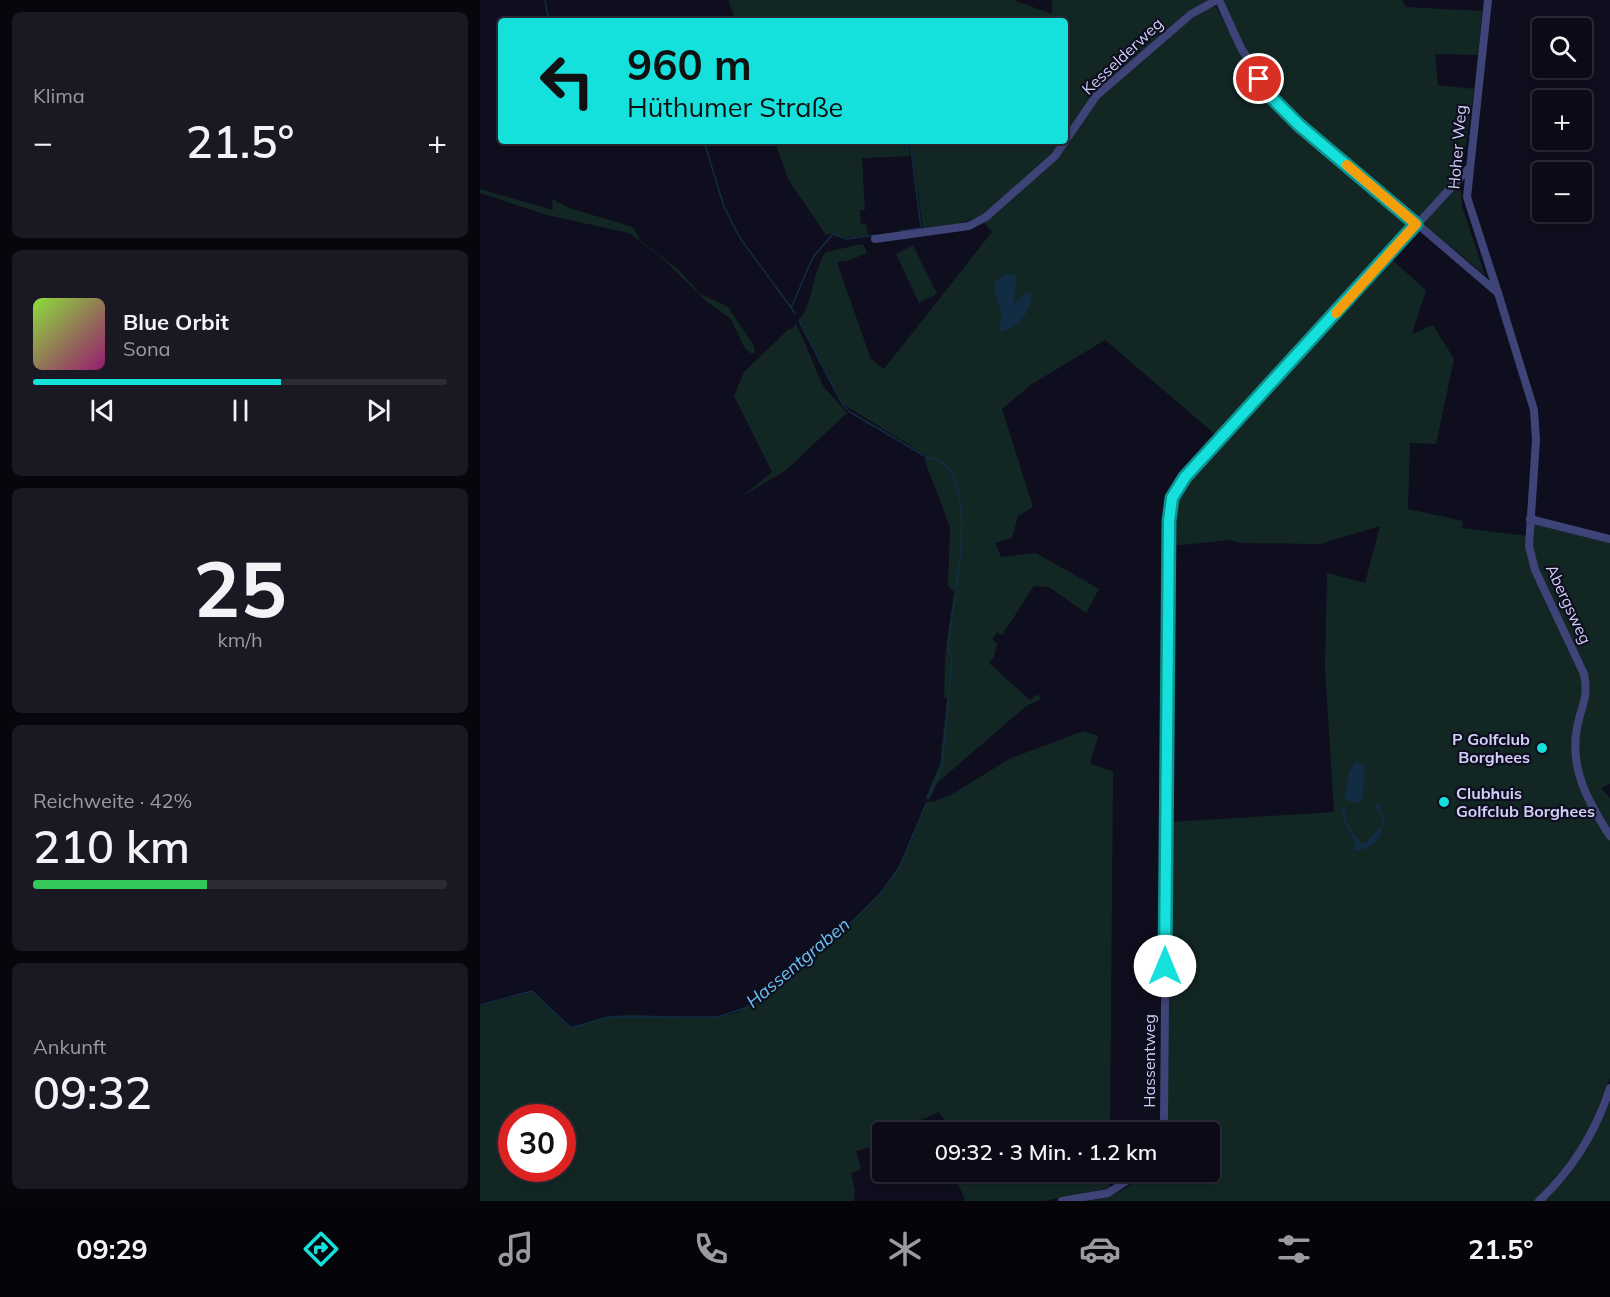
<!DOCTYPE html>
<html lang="de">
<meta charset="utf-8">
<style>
body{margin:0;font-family:Mulish,sans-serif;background:#191823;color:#f1f3f6;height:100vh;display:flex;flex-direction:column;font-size:22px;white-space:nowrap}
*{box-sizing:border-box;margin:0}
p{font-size:20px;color:#9a9aa1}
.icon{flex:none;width:33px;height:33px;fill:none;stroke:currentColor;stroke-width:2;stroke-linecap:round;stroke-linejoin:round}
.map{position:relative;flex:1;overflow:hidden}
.drawer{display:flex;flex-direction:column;gap:12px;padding:12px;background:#06060c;width:480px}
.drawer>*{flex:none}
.hud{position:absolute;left:18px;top:18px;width:570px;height:126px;border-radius:6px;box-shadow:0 3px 9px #0003,0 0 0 2px #2b2b35;background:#16e0dc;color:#111;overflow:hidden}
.controls{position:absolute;left:1052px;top:18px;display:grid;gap:12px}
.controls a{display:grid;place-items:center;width:60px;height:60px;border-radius:6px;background:#0b0a16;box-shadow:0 3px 9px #0003,0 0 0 2px #2b2b35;font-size:30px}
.speed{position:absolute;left:18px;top:1104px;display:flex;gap:12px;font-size:30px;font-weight:700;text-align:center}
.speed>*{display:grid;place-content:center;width:78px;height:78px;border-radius:50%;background:#0b0a16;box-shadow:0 3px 9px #0003,0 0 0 2px #2b2b35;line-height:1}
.speed .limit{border:9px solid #d22;background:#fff;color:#111}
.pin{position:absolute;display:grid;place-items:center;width:51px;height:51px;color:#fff;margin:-26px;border:3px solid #fff;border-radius:50%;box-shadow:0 2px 6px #0007}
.me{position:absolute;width:66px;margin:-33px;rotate:0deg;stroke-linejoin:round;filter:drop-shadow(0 0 4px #0008)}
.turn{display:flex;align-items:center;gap:21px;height:126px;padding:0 30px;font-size:27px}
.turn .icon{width:78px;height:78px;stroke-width:2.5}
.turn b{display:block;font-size:42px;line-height:51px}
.big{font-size:45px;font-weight:600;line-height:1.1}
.drawer .card{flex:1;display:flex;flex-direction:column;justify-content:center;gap:9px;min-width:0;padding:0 21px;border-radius:9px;background:#191823}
.drawer .dial{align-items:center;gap:0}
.dial b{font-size:78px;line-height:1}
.song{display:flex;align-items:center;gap:18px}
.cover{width:72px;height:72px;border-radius:9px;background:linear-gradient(135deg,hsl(90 70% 55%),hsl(320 70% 35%))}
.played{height:6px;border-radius:3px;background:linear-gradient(90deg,#16e0dc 60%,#2b2b35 60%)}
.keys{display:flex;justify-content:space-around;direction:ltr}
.heat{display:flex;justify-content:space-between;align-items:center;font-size:33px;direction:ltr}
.charge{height:9px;border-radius:4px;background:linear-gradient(90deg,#34c759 42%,#2b2b35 0)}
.trip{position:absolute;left:392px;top:1122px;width:348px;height:60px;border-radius:6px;background:#0b0a16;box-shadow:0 3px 9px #0003,0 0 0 2px #2b2b35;font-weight:600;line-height:60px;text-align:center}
.tabs{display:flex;height:96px;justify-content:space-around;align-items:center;background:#040409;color:#9a9aa1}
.tabs .icon{width:42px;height:42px}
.tabs .on{color:#16e0dc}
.tabs b{font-size:27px;color:#f1f3f6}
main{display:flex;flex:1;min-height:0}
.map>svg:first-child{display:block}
.green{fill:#122724;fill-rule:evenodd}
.water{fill:#122c43}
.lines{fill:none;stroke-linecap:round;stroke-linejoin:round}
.stream{stroke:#122c43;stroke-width:1.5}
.minor{stroke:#3e4378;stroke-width:8}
.route-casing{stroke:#0e928f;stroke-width:15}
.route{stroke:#16e0dc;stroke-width:10}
.slow{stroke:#f59e0b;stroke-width:10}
.poi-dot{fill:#16e0dc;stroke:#0f0e1e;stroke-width:2}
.labels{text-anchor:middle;stroke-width:4.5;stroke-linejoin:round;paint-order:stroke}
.street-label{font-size:16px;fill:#d0d0fa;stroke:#0f0e1e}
.poi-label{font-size:16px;font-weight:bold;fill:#d0d0fa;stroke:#0f0e1e;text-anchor:end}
.water-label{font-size:18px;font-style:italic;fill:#68c2f0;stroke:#0f0e1e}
</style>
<main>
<section class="drawer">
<div class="card"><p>Klima</p>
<div class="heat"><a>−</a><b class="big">21.5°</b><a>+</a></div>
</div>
<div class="card">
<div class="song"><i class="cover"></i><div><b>Blue Orbit</b><p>Sona</p></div></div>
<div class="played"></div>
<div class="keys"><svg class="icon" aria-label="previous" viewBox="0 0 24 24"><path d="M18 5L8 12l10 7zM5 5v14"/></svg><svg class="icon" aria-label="pause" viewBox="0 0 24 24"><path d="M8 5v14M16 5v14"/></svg><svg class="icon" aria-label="next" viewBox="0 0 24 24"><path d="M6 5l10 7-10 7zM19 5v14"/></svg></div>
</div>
<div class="card dial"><b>25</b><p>km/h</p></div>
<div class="card"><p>Reichweite · 42%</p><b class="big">210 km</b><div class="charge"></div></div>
<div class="card"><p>Ankunft</p><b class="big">09:32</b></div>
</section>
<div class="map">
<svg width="1130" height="1201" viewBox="0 0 1130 1201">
<rect width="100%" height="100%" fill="#0f0e1e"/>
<g class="green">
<path d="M 248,0 L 533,0 L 572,14 L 572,0 L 730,0 L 709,10 L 634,76 C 654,60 713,7 736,7 L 791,103 L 932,226 L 910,258 L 946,290 L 932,334 L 953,325 L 974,359 L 956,444 L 930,443 L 928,509 L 983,521 L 982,528 L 1048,536 L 1050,519 L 1130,542 L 1130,784 L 1121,788 L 1130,798 L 1130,1078 L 1106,1137 L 1074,1182 L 1055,1201 L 608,1201 C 631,1197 650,1189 666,1172 L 729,1172 L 729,1132 L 685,1132 L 691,822 L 854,812 L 845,668 L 847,573 L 885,583 L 900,526 L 840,544 L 761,543 L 749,540 L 692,546 L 694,499 L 738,437 L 625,340 L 552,384 L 522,409 L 553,507 L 538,516 L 532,538 L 515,543 L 521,557 L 556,553 L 619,589 L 606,613 L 569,587 L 554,586 L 522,635 L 517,632 L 512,639 L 517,644 L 514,657 L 509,663 L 550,700 L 558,694 L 561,699 L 545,707 L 457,783 L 450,799 L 445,799 L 460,764 L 467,698 L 464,697 L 465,656 L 474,592 L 468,585 L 470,527 L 444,459 L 447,456 L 363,404 L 319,320 C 333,305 332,271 346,252 L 383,244 L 387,253 L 365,262 L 364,260 L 357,263 L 391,359 L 404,369 L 512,232 L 504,223 L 528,203 L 525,198 C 495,224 481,223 443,229 L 431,141 L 585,141 L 585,21 L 256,21 Z"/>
<path d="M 743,0 L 922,0 L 926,7 L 1002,11 L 998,55 L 955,54 L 958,85 L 994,89 L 980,182 L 982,206 L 1005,275 L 803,107 L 768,54 Z"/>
<path d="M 295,141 L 429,141 L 430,156 L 382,158 L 385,210 L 380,210 L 381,224 L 386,224 L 388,235 L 364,238 L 352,233 L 346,235 L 308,179 Z"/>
<path d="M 0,189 L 73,210 L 72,199 L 89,208 L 153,227 L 160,240 L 198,269 L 220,294 L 248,307 L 274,346 L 275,353 L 270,353 L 264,347 L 251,319 L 227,302 L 181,257 L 149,233 L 67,215 L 0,193 Z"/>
<path d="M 433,245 L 457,294 L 439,303 L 416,254 Z"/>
<path d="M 316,323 L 343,386 L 367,413 L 306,470 L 263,496 L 292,472 L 254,396 L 264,372 L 310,328 L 312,330 Z"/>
<path d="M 603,731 L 618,736 L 610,764 L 633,771 L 630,1132 L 474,1132 L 459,1112 L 413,1132 L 407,1124 L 401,1127 L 402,1144 L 376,1151 L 381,1169 L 371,1173 L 375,1190 L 374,1201 L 0,1201 L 0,1006 L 52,992 L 91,1028 C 103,1025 115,1019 127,1017 C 171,1010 215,1025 259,1012 L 376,918 L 401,894 L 420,866 L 447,802 L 456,801 L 474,793 L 531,758 ZM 32,1118 L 82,1118 L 82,1168 L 32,1168 Z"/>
<path d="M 1130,1100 L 1130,1201 L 1064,1201 C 1094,1174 1115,1138 1130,1100 Z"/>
<path d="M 476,1172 L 629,1172 L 629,1188 L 564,1201 L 482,1201 L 485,1199 L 472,1173 Z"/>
</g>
<g class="water">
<path d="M 534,274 L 537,279 L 533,301 L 536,303 L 546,292 L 552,293 C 552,312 538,328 519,332 L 522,315 L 514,290 L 515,282 L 524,275 Z"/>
<path d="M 876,762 L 885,766 L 883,797 L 880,802 L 870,802 L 865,797 L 869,772 Z"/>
<path d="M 897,804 C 914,822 896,853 874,850 C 878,836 861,827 862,807 L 866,808 C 861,820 874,833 881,843 L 885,843 L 902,826 L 901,815 L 894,806 Z"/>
</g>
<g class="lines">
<g class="stream">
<path d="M 65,0 L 69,21"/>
<path d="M 224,141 L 244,207 L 260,238 L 315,313"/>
<path d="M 419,231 L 441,228 L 430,141"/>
<path d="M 311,308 L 333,257 L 353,234 L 367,239 L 394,235"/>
<path d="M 319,321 L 362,404 L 370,412 L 448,458 C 494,459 481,559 476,590"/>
<path d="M 469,692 L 472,660 L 468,647 L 469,637 L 475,596"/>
<path d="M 448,798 L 462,766 L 469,697"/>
<path d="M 0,1005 L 52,991 L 91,1028 L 128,1017 L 238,1017 L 268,1007 L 376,918 L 400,894 L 420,866 L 446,804"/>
</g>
<g class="minor">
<path d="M 739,0 L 761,48 L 797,104 L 1018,293 L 1054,410 L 1056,440 L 1049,546 L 1055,570 L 1104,674 C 1109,699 1101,705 1097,728 C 1089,769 1109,803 1130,836"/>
<path d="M 1008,0 L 987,197 L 1018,293"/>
<path d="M 395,239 L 489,226 L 506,217 L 575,156 L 616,96 L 711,14 L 737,0"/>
<path d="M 1050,519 L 1130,539"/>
<path d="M 681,1132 L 684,1119 L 689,521 L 692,498 L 705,477 L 744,435 L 989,168"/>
<path d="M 582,1201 L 628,1193 L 661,1172"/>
<path d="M 1059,1201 C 1092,1170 1116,1131 1130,1088"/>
</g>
</g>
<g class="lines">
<g class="route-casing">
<path id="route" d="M 685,966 L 689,521 L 692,498 L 705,477 L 936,224 L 819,125 L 788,94 L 779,79"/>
</g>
<use href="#route" class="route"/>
<path class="slow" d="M 856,313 L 936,224 L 867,165"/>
</g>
<g class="poi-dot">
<circle cx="1062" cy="748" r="6"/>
<circle cx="964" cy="802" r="6"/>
</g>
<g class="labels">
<g class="street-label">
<text transform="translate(642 56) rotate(-43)" y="6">Kesselderweg</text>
<text transform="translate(977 147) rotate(-85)" y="6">Hoher Weg</text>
<text transform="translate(1089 604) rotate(65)" y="6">Abergsweg</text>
<text transform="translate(669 1061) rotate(-90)" y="6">Hassentweg</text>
</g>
<g class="poi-label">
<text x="1050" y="745">P Golfclub<tspan x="1050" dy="18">Borghees</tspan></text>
<text x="976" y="799" text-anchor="start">Clubhuis<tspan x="976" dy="18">Golfclub Borghees</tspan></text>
</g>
<g class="water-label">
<text transform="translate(318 963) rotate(-40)" y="6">Hassentgraben</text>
</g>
</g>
</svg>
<div class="controls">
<a><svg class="icon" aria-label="search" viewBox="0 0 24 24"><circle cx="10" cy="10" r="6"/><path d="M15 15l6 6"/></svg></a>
<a>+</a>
<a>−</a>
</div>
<div class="speed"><div class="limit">30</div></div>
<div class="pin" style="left:779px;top:79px;background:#d93025"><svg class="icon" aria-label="arrive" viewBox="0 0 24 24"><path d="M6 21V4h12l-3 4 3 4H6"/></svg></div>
<svg class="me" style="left:685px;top:966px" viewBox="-20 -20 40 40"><circle r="19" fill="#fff"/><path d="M0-13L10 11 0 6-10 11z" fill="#16e0dc"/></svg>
<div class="trip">09:32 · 3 Min. · 1.2 km</div>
<div class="hud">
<div class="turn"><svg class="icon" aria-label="left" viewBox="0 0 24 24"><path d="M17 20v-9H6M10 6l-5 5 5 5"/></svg><div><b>960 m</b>Hüthumer Straße</div></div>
</div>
</div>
</main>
<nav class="tabs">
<b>09:29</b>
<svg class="icon on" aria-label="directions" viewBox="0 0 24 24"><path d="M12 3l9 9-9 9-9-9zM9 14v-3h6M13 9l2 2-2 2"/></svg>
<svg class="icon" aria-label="music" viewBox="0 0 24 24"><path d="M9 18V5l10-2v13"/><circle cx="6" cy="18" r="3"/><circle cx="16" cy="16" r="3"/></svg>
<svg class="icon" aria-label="phone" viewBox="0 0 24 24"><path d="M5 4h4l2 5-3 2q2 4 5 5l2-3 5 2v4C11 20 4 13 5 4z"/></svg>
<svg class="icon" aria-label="climate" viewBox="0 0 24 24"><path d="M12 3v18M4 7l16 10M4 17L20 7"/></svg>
<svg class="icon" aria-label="car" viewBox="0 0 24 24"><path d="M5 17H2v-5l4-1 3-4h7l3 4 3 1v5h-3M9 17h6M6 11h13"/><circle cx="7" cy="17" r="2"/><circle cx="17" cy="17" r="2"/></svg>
<svg class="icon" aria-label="filters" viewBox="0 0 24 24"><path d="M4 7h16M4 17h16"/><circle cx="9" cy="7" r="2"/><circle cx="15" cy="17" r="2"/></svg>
<b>21.5°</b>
</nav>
